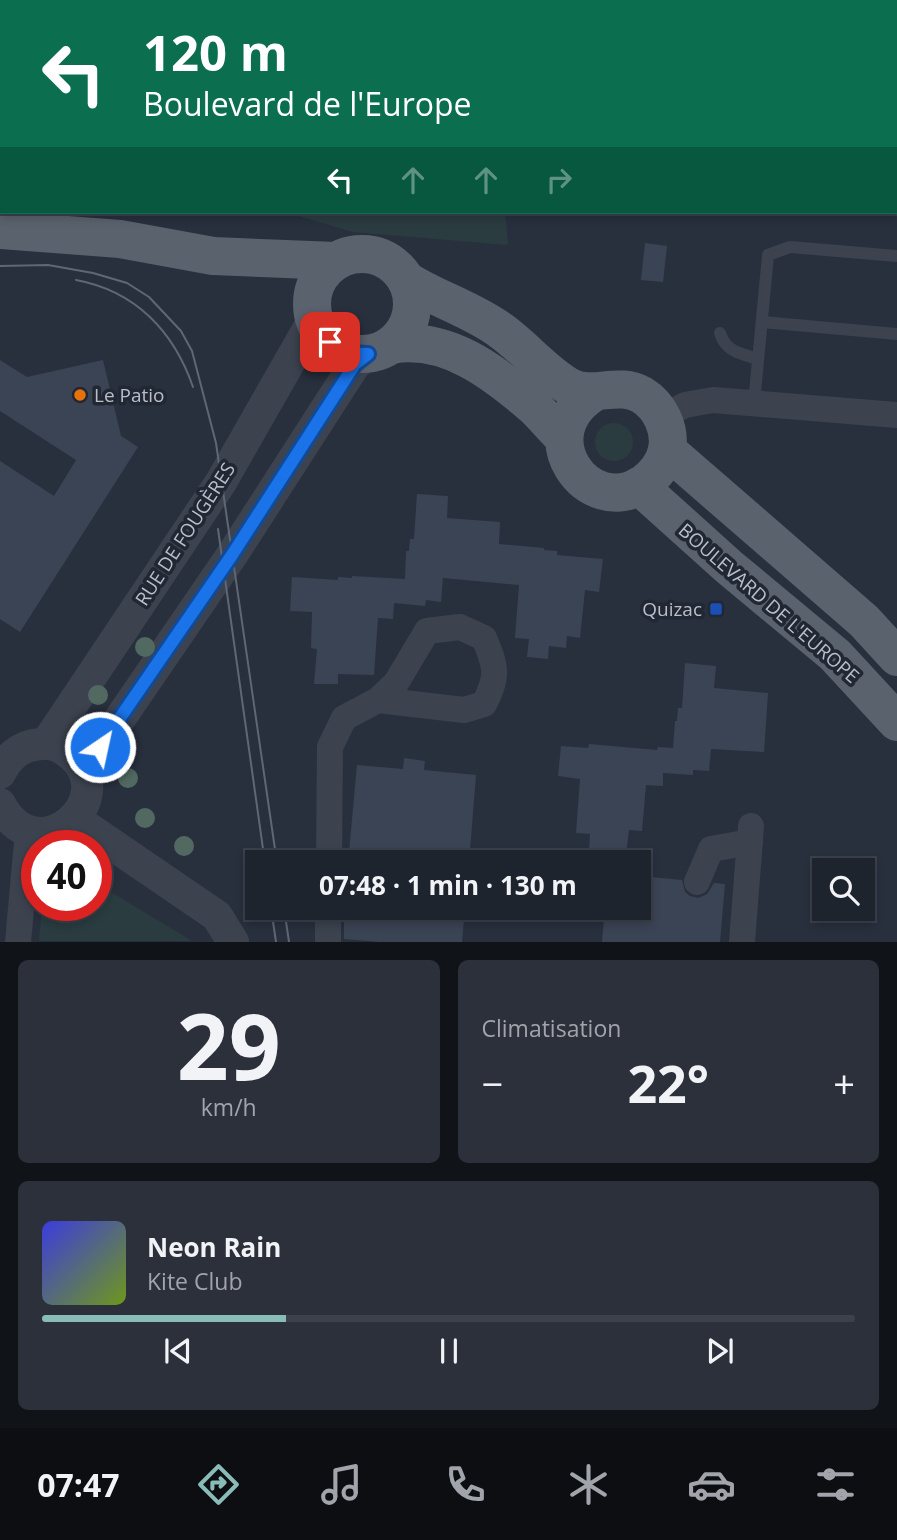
<!DOCTYPE html>
<html lang="fr">
<meta charset="utf-8">
<style>
body{margin:0;font-family:"Open Sans",sans-serif;background:#2b303a;color:#f1f3f6;height:100vh;display:flex;flex-direction:column;font-size:26px;white-space:nowrap}
*{box-sizing:border-box;margin:0}
p{font-size:23px;color:#a1a4aa}
.icon{flex:none;width:38px;height:38px;fill:none;stroke:currentColor;stroke-width:2;stroke-linecap:round;stroke-linejoin:round}
.map{position:relative;height:942px;overflow:hidden}
.details{display:flex;flex-direction:column;gap:18px;padding:18px;background:#101419;flex:1}
.details>*{flex:none}
.banner{position:absolute;left:0px;top:0px;width:898px;height:214px;box-shadow:0 4px 10px #0003,0 0 0 2px #3c414a;background:#0b6e4f;color:#fff;overflow:hidden}
.fabs{position:absolute;left:812px;top:858px;display:grid;gap:14px}
.fabs a{display:grid;place-items:center;width:63px;height:63px;border-radius:0px;background:#1e242e;box-shadow:0 4px 10px #0003,0 0 0 2px #3c414a;font-size:35px}
.speed{position:absolute;left:21px;top:830px;display:flex;gap:14px;font-size:35px;font-weight:700;text-align:center}
.speed>*{display:grid;place-content:center;width:91px;height:91px;border-radius:50%;background:#1e242e;box-shadow:0 4px 10px #0003,0 0 0 2px #3c414a;line-height:1}
.speed .limit{border:10px solid #d22;background:#fff;color:#111}
.pin{position:absolute;display:grid;place-items:center;width:60px;height:60px;color:#fff;margin:-30px;border-radius:14px;box-shadow:0 4px 10px #0006}
.me{position:absolute;width:77px;margin:-38px;rotate:34deg;stroke-linejoin:round;filter:drop-shadow(0 0 5px #0008)}
.turn{display:flex;align-items:center;gap:24px;height:147px;padding:0 28px;font-size:32px}
.turn .icon{width:91px;height:91px;stroke-width:2.5}
.turn b{display:block;font-size:49px;line-height:60px}
.lanes{display:flex;align-items:center;height:66px;padding:0 28px;background:#0003;justify-content:center;gap:35px;direction:ltr}
.lanes .off{opacity:.35}
.big{font-size:52px;font-weight:700;line-height:1.1}
.details .widget{flex:1;display:flex;flex-direction:column;justify-content:center;gap:10px;min-width:0;padding:0 24px;border-radius:10px;background:#2b303a}
.details .dial{align-items:center;gap:0}
.dial b{font-size:91px;line-height:1}
.song{display:flex;align-items:center;gap:21px}
.cover{width:84px;height:84px;border-radius:10px;background:linear-gradient(135deg,hsl(240 70% 55%),hsl(80 70% 35%))}
.played{height:7px;border-radius:4px;background:linear-gradient(90deg,#8bbbb9 30%,#3c414a 30%)}
.keys{display:flex;justify-content:space-around;direction:ltr}
.heat{display:flex;justify-content:space-between;align-items:center;font-size:38px;direction:ltr}
.details .tiles{flex:1;display:grid;gap:18px;grid-template-columns:1fr 1fr}
.widget:last-child{grid-column:span 2}
.trip{position:absolute;left:245px;top:850px;width:406px;height:70px;border-radius:0px;background:#1e242e;box-shadow:0 4px 10px #0003,0 0 0 2px #3c414a;font-weight:700;line-height:70px;text-align:center}
.menu{display:flex;height:112px;justify-content:space-around;align-items:center;background:#0c0e12;color:#a1a4aa}
.menu .icon{width:49px;height:49px}
.menu .on{color:#8bbbb9}
.menu b{font-size:32px;color:#f1f3f6}
.map>svg:first-child{display:block}
.green{fill:#2a3c40}
.building{fill:#3b4454}
.lines{fill:none;stroke-linecap:round;stroke-linejoin:round}
.service{stroke:#3c434f;stroke-width:12}
.minor{stroke:#3c434f;stroke-width:26}
.tertiary{stroke:#3c434f;stroke-width:32}
.primary{stroke:#5a626e;stroke-width:38}
.tram{stroke:#5f6675;stroke-width:2}
.tree{fill:#516961}
.route-casing{stroke:#114b97;stroke-width:18}
.route{stroke:#1a73e8;stroke-width:12}
.food-dot{fill:#e8710a;stroke:#212834;stroke-width:2.5}
.transit-dot{fill:#1a4fb4;stroke:#212834;stroke-width:2.5}
.labels{text-anchor:middle;stroke-width:7;stroke-linejoin:round;paint-order:stroke}
.poi-label{font-size:19px;fill:#b9bec9;stroke:#212834;text-anchor:start}
.street-label{font-size:19px;fill:#b9bec9;stroke:#212834}
</style>
<div class="map">
<svg width="897" height="942" viewBox="0 0 897 942">
<rect width="100%" height="100%" fill="#28303e"/>
<g class="green">
<path d="M 0,0 L 897,0 L 897,131 L 896,2 L 2,2 L 2,137 L 0,137 Z"/>
<path d="M 285,212 L 505,212 L 508,245 L 353,232 Z"/>
<circle cx="614" cy="442" r="19"/>
<path d="M 96,883 L 192,941 L 39,941 L 42,905 L 96,905 Z"/>
</g>
<g class="building">
<path d="M 645,243 L 667,246 L 663,282 L 641,280 Z"/>
<path d="M 0,360 L 27,377 L 103,360 L 121,436 L 138,447 L 20,632 L 0,619 L 0,461 L 54,496 L 76,460 L 0,411 Z"/>
<path d="M 417,494 L 448,496 L 447,518 L 500,522 L 499,544 L 544,548 L 544,550 L 557,551 L 557,555 L 603,559 L 599,592 L 585,590 L 580,638 L 567,636 L 566,648 L 549,646 L 548,659 L 527,657 L 529,639 L 515,638 L 519,585 L 443,578 L 441,602 L 426,600 L 425,606 L 394,603 L 393,619 L 378,618 L 374,675 L 338,674 L 338,684 L 314,684 L 317,649 L 311,648 L 312,612 L 290,611 L 292,577 L 338,580 L 338,577 L 352,578 L 352,576 L 405,579 L 406,551 L 409,551 L 410,539 L 414,539 Z"/>
<path d="M 685,663 L 716,666 L 714,688 L 768,693 L 764,752 L 711,749 L 709,771 L 693,770 L 693,775 L 663,773 L 663,786 L 646,785 L 642,831 L 629,830 L 626,854 L 589,852 L 590,834 L 576,833 L 580,779 L 558,776 L 561,746 L 588,748 L 589,744 L 657,750 L 658,747 L 673,748 L 675,721 L 677,721 L 678,708 L 682,708 Z"/>
<path d="M 404,758 L 425,761 L 424,770 L 476,775 L 469,863 L 348,863 L 357,765 L 403,769 Z"/>
<path d="M 639,876 L 682,880 L 685,892 L 690,896 L 698,898 L 707,894 L 714,883 L 725,884 L 720,942 L 602,942 L 605,908 L 639,908 Z"/>
<path d="M 344,908 L 465,908 L 462,942 L 379,942 L 344,939 Z"/>
</g>
<g class="lines">
<g class="service">
<path d="M 762,322 L 897,334"/>
<path d="M 720,333 C 726,352 740,353 758,359"/>
<path d="M 754,403 L 768,255 L 790,247 L 897,256"/>
</g>
<g class="minor">
<path d="M 662,417 L 685,405 L 713,400 L 897,415"/>
<path d="M 329,863 L 330,747 L 344,718 L 378,700 L 396,683 L 427,631 L 460,627 L 484,638 C 496,666 499,676 484,704 L 464,710 L 378,700"/>
<path d="M 697,882 L 711,849 L 750,842"/>
<path d="M 18,942 L 28,831"/>
<path d="M 328,942 L 328,908"/>
<path d="M 742,942 L 751,826"/>
</g>
<g class="tertiary">
<path d="M 46,744 L 221,482 L 314,319"/>
<path d="M 84,771 L 232,555 L 355,364 L 368,354"/>
<path d="M 0,773 C 9,755 22,745 42,744 C 53,743 63,748 71,755 C 123,798 37,875 0,804"/>
<path d="M 75,819 L 217,916 L 233,942"/>
</g>
<g class="primary">
<path d="M 0,230 L 120,239 L 213,256 L 336,261"/>
<circle cx="362" cy="304" r="50"/>
<path d="M 406,280 C 436,299 471,309 500,330 C 523,346 546,374 570,387 C 593,399 618,381 642,395 C 660,406 671,429 667,450 C 664,464 654,476 643,484 C 588,520 526,434 595,392"/>
<path d="M 391,345 C 446,335 494,372 533,406 C 544,416 553,428 564,438"/>
<path d="M 667,450 L 864,621 L 897,657"/>
<path d="M 639,486 L 729,567 L 835,655 L 897,722"/>
</g>
<g class="tram">
<path d="M 0,266 L 48,265 L 93,273 L 127,283 L 149,297 L 181,331 L 192,351 L 216,443 L 277,863"/>
<path d="M 76,280 C 136,291 174,332 193,387"/>
<path d="M 218,529 L 265,863"/>
<path d="M 271,908 L 276,942"/>
<path d="M 284,908 L 289,942"/>
</g>
</g>
<g class="tree">
<circle cx="145" cy="647" r="10"/>
<circle cx="98" cy="695" r="10"/>
<circle cx="94" cy="727" r="10"/>
<circle cx="128" cy="778" r="10"/>
<circle cx="145" cy="818" r="10"/>
<circle cx="184" cy="846" r="10"/>
</g>
<g class="lines">
<g class="route-casing">
<path id="route" d="M 100,747 L 232,555 L 355,364 L 368,354 C 353,354 343,351 330,342"/>
</g>
<use href="#route" class="route"/>
</g>
<circle class="food-dot" cx="80" cy="395" r="7"/>
<rect class="transit-dot" x="709" y="602" width="14" height="14" rx="3.5"/>
<g class="labels">
<g class="poi-label">
<text x="94" y="402">Le Patio</text>
<text x="702" y="616" text-anchor="end">Quizac</text>
</g>
<g class="street-label">
<text transform="translate(185 534) rotate(-57)" y="7">RUE DE FOUGÈRES</text>
<text transform="translate(769 603) rotate(41)" y="7">BOULEVARD DE L'EUROPE</text>
</g>
</g>
</svg>
<div class="fabs">
<a><svg class="icon" aria-label="search" viewBox="0 0 24 24"><circle cx="10" cy="10" r="6"/><path d="M15 15l6 6"/></svg></a>
</div>
<div class="speed"><div class="limit">40</div></div>
<div class="pin" style="left:330px;top:342px;background:#d93025"><svg class="icon" aria-label="arrive" viewBox="0 0 24 24"><path d="M6 21V4h12l-3 4 3 4H6"/></svg></div>
<svg class="me" style="left:100px;top:747px" viewBox="-20 -20 40 40"><circle r="17" fill="#1a73e8" stroke="#fff" stroke-width="3"/><path d="M0-11L8 9 0 5-8 9z" fill="#fff"/></svg>
<div class="trip">07:48 · 1 min · 130 m</div>
<div class="banner">
<div class="turn"><svg class="icon" aria-label="left" viewBox="0 0 24 24"><path d="M17 20v-9H6M10 6l-5 5 5 5"/></svg><div><b>120 m</b>Boulevard de l'Europe</div></div>
<div class="lanes"><svg class="icon" aria-label="left" viewBox="0 0 24 24"><path d="M17 20v-9H6M10 6l-5 5 5 5"/></svg><svg class="icon off" aria-label="ahead" viewBox="0 0 24 24"><path d="M12 20V5M6 11l6-6 6 6"/></svg><svg class="icon off" aria-label="ahead" viewBox="0 0 24 24"><path d="M12 20V5M6 11l6-6 6 6"/></svg><svg class="icon off" aria-label="right" viewBox="0 0 24 24"><path d="M7 20v-9h11M14 6l5 5-5 5"/></svg></div>
</div>
</div>
<section class="details">
<div class="tiles">
<div class="widget dial"><b>29</b><p>km/h</p></div>
<div class="widget"><p>Climatisation</p>
<div class="heat"><a>−</a><b class="big">22°</b><a>+</a></div>
</div>
<div class="widget">
<div class="song"><i class="cover"></i><div><b>Neon Rain</b><p>Kite Club</p></div></div>
<div class="played"></div>
<div class="keys"><svg class="icon" aria-label="previous" viewBox="0 0 24 24"><path d="M18 5L8 12l10 7zM5 5v14"/></svg><svg class="icon" aria-label="pause" viewBox="0 0 24 24"><path d="M8 5v14M16 5v14"/></svg><svg class="icon" aria-label="next" viewBox="0 0 24 24"><path d="M6 5l10 7-10 7zM19 5v14"/></svg></div>
</div>
</div>
</section>
<nav class="menu">
<b>07:47</b>
<svg class="icon on" aria-label="directions" viewBox="0 0 24 24"><path d="M12 3l9 9-9 9-9-9zM9 14v-3h6M13 9l2 2-2 2"/></svg>
<svg class="icon" aria-label="music" viewBox="0 0 24 24"><path d="M9 18V5l10-2v13"/><circle cx="6" cy="18" r="3"/><circle cx="16" cy="16" r="3"/></svg>
<svg class="icon" aria-label="phone" viewBox="0 0 24 24"><path d="M5 4h4l2 5-3 2q2 4 5 5l2-3 5 2v4C11 20 4 13 5 4z"/></svg>
<svg class="icon" aria-label="climate" viewBox="0 0 24 24"><path d="M12 3v18M4 7l16 10M4 17L20 7"/></svg>
<svg class="icon" aria-label="car" viewBox="0 0 24 24"><path d="M5 17H2v-5l4-1 3-4h7l3 4 3 1v5h-3M9 17h6M6 11h13"/><circle cx="7" cy="17" r="2"/><circle cx="17" cy="17" r="2"/></svg>
<svg class="icon" aria-label="filters" viewBox="0 0 24 24"><path d="M4 7h16M4 17h16"/><circle cx="9" cy="7" r="2"/><circle cx="15" cy="17" r="2"/></svg>
</nav>
